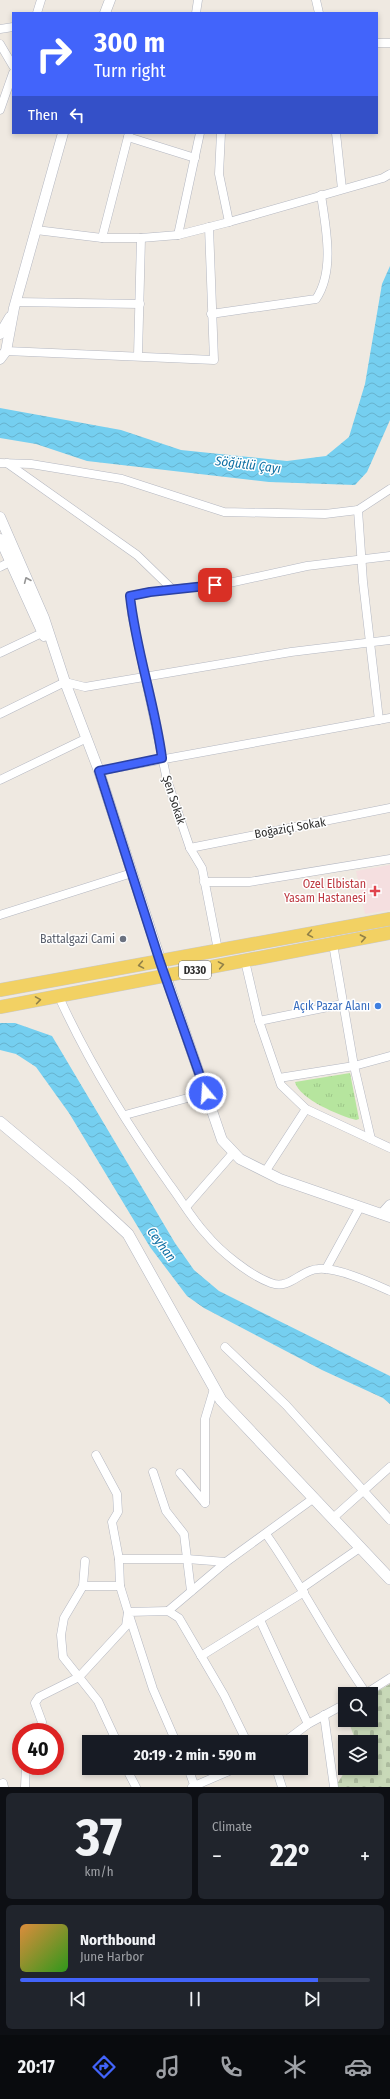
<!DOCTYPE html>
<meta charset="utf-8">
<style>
body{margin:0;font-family:"Fira Sans Condensed",sans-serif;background:#20242c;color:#f1f3f6;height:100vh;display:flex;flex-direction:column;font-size:15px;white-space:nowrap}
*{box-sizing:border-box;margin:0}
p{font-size:13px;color:#9ea1a6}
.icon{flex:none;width:22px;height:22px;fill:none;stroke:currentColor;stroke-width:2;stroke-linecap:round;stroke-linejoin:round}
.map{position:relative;height:1787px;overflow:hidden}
.panel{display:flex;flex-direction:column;gap:6px;padding:6px;background:#0d0f14;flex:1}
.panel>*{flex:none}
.hud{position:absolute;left:12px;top:12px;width:366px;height:122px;border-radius:0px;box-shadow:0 2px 6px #0003;background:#4264fb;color:#fff;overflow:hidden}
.fabs{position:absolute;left:338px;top:1687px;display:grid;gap:8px}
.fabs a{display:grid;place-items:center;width:40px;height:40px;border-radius:0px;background:#171b24;box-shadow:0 2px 6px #0003;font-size:20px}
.speed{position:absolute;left:12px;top:1723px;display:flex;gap:8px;font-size:20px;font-weight:700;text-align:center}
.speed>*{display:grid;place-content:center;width:52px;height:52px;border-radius:50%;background:#171b24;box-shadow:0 2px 6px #0003;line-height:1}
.speed .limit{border:6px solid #d22;background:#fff;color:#111}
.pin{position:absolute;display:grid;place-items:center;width:34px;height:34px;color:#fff;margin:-17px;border-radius:8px;box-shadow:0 2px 6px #0006}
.me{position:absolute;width:44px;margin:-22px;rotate:342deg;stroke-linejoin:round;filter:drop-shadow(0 0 3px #0008)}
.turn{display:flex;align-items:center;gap:14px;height:84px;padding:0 16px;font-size:18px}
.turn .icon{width:52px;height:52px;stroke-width:2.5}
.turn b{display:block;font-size:28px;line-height:34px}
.then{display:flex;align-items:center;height:38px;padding:0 16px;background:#0003;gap:8px;font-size:15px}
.big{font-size:30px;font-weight:700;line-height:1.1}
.panel .tile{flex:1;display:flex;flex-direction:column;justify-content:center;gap:6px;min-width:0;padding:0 14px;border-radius:6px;background:#20242c}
.panel .dial{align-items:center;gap:0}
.dial b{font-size:52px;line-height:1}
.song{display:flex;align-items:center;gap:12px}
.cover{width:48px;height:48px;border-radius:6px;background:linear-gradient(135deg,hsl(30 70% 55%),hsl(110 70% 35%))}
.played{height:4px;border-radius:2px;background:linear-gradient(90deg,#4264fb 85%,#363941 85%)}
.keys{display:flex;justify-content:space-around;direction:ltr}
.heat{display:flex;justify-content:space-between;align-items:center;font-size:22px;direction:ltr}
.panel .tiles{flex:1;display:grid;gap:6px;grid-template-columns:1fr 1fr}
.tile:last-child{grid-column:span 2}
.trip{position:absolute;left:82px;top:1735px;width:226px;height:40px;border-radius:0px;background:#171b24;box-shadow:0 2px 6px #0003;font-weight:700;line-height:40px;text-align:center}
.dock{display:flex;height:64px;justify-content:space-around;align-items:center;background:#090b0e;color:#9ea1a6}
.dock .icon{width:28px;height:28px}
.dock .selected{color:#4264fb}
.dock b{font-size:18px;color:#f1f3f6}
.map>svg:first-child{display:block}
.medical{fill:#f5dfe0}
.cemetery{fill:url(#cemetery-stones)}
.park{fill:url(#park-tufts)}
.water{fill:url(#water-waves)}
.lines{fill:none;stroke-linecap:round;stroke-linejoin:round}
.minor-casing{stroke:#b4b7c1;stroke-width:9}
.tertiary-casing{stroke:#b4b7c1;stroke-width:11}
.secondary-casing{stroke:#b4b7c1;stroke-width:12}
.primary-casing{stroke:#c9c9c9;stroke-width:14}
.minor{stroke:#fff;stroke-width:8}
.tertiary{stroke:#fff;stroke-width:10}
.secondary{stroke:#fff;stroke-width:11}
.primary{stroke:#f2d163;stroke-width:13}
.oneway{stroke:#969696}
.oneway2{stroke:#908048}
.route-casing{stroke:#2b41a3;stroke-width:10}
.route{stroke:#4264fb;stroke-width:7}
.health-dot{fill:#e0444e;stroke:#fff;stroke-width:1.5}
.worship-dot{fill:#6b7280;stroke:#fff;stroke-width:1.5}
.shop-dot{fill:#3f7fe0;stroke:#fff;stroke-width:1.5}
.labels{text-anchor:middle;stroke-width:3;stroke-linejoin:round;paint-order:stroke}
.shield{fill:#fff;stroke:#6d6d6d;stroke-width:1}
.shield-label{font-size:11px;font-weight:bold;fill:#2e2e2e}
.street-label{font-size:12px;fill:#2e2e2e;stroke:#fff}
.health-label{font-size:12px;fill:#be3a42;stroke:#fff;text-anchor:end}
.worship-label{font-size:12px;fill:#5b616d;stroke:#fff;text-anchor:end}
.shop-label{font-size:12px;fill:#366cbe;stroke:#fff;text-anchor:end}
.water-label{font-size:13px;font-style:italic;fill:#0d6fa3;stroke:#fff}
</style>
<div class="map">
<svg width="390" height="1787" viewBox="0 0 390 1787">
<defs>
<pattern id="cemetery-stones" width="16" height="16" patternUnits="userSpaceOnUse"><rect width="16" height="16" fill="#c8d9b8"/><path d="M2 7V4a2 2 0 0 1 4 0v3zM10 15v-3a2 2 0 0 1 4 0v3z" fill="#acbb9e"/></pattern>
<pattern id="park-tufts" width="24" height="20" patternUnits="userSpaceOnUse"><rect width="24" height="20" fill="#b6e59e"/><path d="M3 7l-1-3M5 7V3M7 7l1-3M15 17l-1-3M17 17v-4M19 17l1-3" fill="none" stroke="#9dc588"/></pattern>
<pattern id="water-waves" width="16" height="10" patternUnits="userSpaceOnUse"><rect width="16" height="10" fill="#75cff0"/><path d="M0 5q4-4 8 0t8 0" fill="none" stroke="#66b2ce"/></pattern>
</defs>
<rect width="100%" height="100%" fill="#efe9e1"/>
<path class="medical" d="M 390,865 L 390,910 L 365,914 L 356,871 Z"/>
<path class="cemetery" d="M 390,1684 L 390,1787 L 338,1787 L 337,1784 L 347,1768 L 371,1768 L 371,1742 L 356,1742 L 348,1720 L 371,1720 L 371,1695 Z"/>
<path class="park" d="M 350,1073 L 359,1119 L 356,1120 C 340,1116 299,1099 295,1082 Z"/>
<g class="water">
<path d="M 390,266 L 390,420 L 367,472 L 355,485 L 269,482 L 87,461 L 36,444 L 0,438 L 0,408 L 121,430 L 181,450 L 287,461 L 326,456 L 349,437 L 365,384 L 382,284 Z"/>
<path d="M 0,1023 L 15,1023 L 52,1036 L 175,1243 L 194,1270 L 219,1291 L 390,1376 L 390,1404 L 383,1398 L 322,1370 L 204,1308 L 187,1296 L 150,1247 L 69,1113 L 36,1067 L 16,1054 L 0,1050 Z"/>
</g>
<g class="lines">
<g class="minor-casing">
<g id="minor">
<path d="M 316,0 L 319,13"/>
<path d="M 37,13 L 41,0"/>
<path d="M 196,13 L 198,0"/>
<path d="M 0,29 L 13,27"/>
<path d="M 377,43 L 390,43"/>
<path d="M 0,44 L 13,66"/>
<path d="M 0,110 L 13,73"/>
<path d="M 221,133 L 219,174 L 229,222"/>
<path d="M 336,133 L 342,189"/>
<path d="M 128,137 L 195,158"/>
<path d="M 36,230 L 102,238 L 141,238 L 178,235 L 229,222 L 383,178 L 390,174"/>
<path d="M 178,235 L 200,133"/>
<path d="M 102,238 L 129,133"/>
<path d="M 16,302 L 140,304"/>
<path d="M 211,314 L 316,299 C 335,271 326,228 321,195"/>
<path d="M 6,351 L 214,360 L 209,227"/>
<path d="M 138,356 L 141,238"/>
<path d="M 0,463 L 31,464 L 122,479 L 224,512 L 325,514 L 358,510 L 390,489"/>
<path d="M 7,463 L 137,555 L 172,589"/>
<path d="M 358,510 L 363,582 L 379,720"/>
<path d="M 0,567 L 10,562"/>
<path d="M 0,653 L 42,633"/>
<path d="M 0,714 L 65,682 L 85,687 L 291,652 L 390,640"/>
<path d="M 99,771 L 390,718"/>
<path d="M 0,780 L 87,738"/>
<path d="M 190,848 L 390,808"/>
<path d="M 204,882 L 249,882 L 390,859"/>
<path d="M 0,915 L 132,873"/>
<path d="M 333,944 L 354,1066 L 371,1139"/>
<path d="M 218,950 L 202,868 L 190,848 L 167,780 L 132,615 L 130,596 L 150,592 L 229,583 L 307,566 L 390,556"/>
<path d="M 245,961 L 259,1021 L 281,1085 L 306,1109 L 390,1148"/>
<path d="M 59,997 C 89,1063 128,1126 170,1185 C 182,1201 192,1219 206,1234 C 220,1251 249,1275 271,1283 C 290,1290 300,1270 318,1269 C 337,1267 372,1283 390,1291"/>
<path d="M 259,1021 L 343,1004"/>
<path d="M 279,1078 L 354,1066 L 390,1056"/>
<path d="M 125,1115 L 206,1093"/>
<path d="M 265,1172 L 306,1109"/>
<path d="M 186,1207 L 234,1152"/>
<path d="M 326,1269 L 360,1207"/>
<path d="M 225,1347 L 286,1405 L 390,1520"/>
<path d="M 153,1472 L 166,1511 L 184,1534 L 191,1591"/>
<path d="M 180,1473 L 205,1503"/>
<path d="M 205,1503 L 205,1419 L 214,1389"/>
<path d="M 333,1518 L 390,1467"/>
<path d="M 266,1534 C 302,1585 330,1642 366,1693"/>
<path d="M 119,1559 L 187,1559 L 226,1562"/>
<path d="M 85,1561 L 83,1586 L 64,1618 L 61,1635 L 63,1657 L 98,1701 L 117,1742"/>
<path d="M 83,1586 L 120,1586"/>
<path d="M 302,1588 L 361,1547"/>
<path d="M 168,1611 L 226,1562 L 314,1498"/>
<path d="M 260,1620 L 308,1724"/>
<path d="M 201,1656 L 304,1592"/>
<path d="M 365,1694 L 390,1678"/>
<path d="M 324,1715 L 334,1787"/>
<path d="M 34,1732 L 40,1727 L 42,1722 L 35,1703 L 39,1697 L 79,1677 L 126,1626 L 128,1612 L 120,1586 L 119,1559 L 112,1522 L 118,1512 L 117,1494 L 96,1455"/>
<path d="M 176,1742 L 153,1689 L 128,1612 L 168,1611 L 179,1618 L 224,1695 L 247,1742"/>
<path d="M 284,1742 L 308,1724 L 345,1704"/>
<path d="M 126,1768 L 136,1787"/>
<path d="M 188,1768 L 195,1787"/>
<path d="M 276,1768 L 282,1787"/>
<path d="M 3,1783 L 4,1787"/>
<path d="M 25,1787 L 26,1766"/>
<path d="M 192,1787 L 236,1768"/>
</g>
</g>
<g class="tertiary-casing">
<g id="tertiary">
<path d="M 105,13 L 110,0"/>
<path d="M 0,334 L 10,317"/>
<path d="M 0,359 L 6,351 L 14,308 L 63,133"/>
<path d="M 0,517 L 44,618 L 65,682 L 99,771 L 161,962 L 222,1140 L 240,1159 L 280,1179 L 390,1217"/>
<path d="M 0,539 L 44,636"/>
<path d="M 382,1214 L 390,1205"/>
</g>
</g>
<g class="secondary-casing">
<path id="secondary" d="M 0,1122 L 73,1183 L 128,1234 L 221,1400 L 390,1579"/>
</g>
<g class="primary-casing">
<g id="primary">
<path d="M 0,990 L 390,919"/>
<path d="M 0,1007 L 390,933"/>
</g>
</g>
<use href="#minor" class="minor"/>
<use href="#tertiary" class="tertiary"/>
<use href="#secondary" class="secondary"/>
<use href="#primary" class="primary"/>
</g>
<defs><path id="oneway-chevron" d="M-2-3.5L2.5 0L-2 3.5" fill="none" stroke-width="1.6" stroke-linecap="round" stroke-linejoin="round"/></defs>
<use class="oneway" href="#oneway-chevron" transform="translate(27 580) rotate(-113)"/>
<g class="oneway2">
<use href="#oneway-chevron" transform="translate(310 934) rotate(170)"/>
<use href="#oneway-chevron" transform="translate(363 938) rotate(-11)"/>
<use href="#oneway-chevron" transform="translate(141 965) rotate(170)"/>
<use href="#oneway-chevron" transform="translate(221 965) rotate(-10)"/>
<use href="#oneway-chevron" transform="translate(38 1000) rotate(-9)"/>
</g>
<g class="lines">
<g class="route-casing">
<path id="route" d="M 206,1093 L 160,962 L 99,771 L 162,758 C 155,704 136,651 130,596 L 150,592 L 215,585"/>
</g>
<use href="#route" class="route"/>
</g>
<path class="health-dot" d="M373 885h4v4h4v4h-4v4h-4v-4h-4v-4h4z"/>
<circle class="worship-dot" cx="123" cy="939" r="4"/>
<circle class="shop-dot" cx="378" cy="1006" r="4"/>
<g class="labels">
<rect class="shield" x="179" y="961" width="32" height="18" rx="3"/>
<g class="shield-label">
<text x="195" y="974">D330</text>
</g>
<g class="street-label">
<text transform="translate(174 800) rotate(72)" y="4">Şen Sokak</text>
<text transform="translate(290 828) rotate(-10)" y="4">Boğaziçi Sokak</text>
</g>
<g class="health-label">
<text x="366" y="888">Ozel Elbistan<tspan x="366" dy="14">Yasam Hastanesi</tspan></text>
</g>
<g class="worship-label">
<text x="115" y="943">Battalgazi Cami</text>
</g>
<g class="shop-label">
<text x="370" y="1010">Açık Pazar Alanı</text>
</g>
<g class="water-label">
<text transform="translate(248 464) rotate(7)" y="5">Söğütlü Çayı</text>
<text transform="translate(162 1244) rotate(53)" y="5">Ceyhan</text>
</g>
</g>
</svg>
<div class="fabs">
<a><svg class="icon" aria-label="search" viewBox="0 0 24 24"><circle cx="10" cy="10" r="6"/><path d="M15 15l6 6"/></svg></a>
<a><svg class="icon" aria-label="layers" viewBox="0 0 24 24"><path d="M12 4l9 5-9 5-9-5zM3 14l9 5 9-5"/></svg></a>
</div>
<div class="speed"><div class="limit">40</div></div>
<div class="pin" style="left:215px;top:585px;background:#d93025"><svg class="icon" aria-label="arrive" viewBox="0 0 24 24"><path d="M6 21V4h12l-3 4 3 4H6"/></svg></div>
<svg class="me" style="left:206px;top:1093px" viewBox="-20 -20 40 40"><circle r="17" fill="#4264fb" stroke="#fff" stroke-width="3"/><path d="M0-11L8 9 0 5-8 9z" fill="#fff"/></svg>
<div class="trip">20:19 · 2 min · 590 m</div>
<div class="hud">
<div class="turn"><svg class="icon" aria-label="right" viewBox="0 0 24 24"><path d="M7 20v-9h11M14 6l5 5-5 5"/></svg><div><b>300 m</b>Turn right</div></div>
<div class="then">Then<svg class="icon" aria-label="left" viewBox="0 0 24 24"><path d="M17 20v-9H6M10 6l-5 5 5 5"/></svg></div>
</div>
</div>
<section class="panel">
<div class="tiles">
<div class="tile dial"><b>37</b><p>km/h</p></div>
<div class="tile"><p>Climate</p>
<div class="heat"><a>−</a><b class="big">22°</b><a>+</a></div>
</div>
<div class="tile">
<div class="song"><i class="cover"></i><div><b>Northbound</b><p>June Harbor</p></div></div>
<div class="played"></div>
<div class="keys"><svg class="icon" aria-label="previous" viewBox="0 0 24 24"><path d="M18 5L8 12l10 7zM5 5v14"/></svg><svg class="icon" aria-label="pause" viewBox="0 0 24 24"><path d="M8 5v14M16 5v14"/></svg><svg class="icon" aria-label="next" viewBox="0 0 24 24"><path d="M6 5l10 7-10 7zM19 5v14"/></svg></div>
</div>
</div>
</section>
<nav class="dock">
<b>20:17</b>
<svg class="icon selected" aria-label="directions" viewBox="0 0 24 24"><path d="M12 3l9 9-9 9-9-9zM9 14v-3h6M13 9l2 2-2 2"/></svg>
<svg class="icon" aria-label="music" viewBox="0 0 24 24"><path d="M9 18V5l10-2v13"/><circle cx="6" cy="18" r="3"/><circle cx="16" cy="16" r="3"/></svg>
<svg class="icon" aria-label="phone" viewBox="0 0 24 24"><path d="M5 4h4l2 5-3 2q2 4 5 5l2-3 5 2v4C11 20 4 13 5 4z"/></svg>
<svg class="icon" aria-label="climate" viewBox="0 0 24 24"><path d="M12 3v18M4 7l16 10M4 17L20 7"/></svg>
<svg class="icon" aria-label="car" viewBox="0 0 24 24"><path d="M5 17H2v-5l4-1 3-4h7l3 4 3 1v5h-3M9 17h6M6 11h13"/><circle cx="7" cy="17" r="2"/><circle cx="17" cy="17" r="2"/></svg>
</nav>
